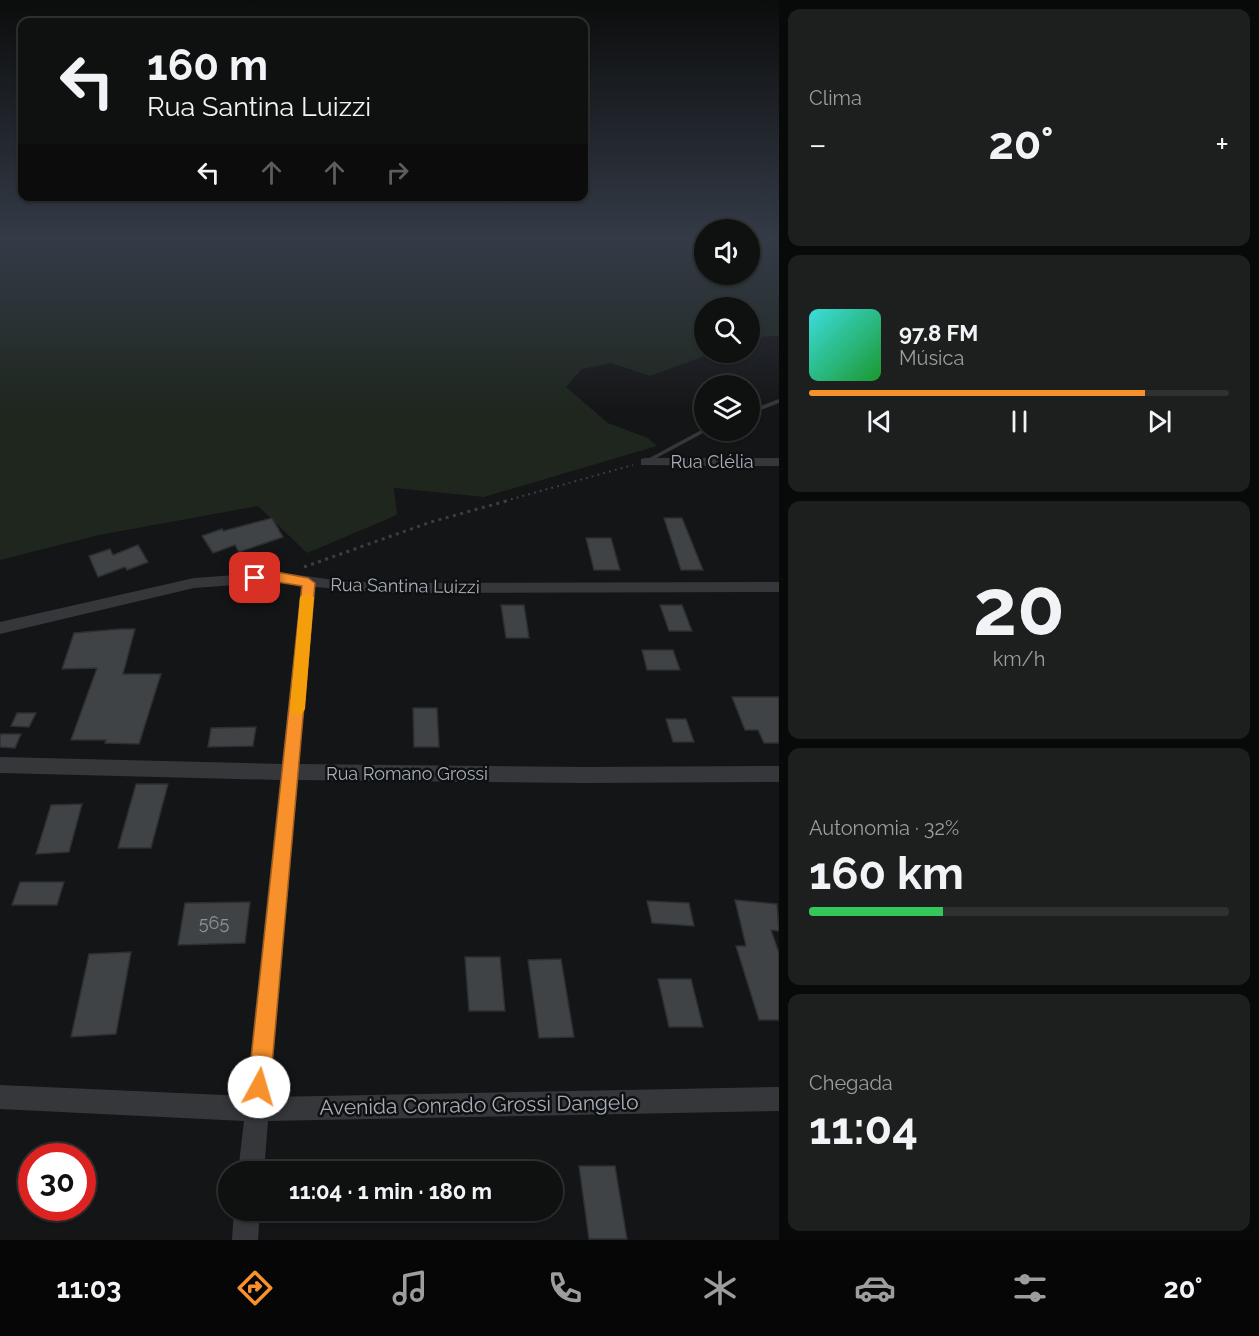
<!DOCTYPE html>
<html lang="pt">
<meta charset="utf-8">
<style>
body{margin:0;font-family:Raleway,sans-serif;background:#1d1e1e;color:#f1f3f6;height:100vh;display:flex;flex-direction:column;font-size:22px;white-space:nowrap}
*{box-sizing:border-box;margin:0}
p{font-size:20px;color:#9b9d9f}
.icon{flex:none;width:33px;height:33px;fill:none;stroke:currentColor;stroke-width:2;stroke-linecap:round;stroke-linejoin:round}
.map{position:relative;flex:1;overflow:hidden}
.drawer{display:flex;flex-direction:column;gap:9px;padding:9px;background:#080909;width:480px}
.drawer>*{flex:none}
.hud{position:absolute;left:18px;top:18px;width:570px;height:183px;border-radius:12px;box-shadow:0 2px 4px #0004,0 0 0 2px #2f3030;background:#0f1010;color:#f1f3f6;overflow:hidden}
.tools{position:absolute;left:694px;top:219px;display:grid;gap:12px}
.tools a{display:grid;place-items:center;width:66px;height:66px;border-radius:50%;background:#0f1010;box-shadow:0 2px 4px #0004,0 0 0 2px #2f3030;font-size:30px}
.speed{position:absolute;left:18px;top:1143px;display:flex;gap:12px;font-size:30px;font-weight:700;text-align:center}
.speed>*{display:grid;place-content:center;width:78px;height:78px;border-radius:50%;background:#0f1010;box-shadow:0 2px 4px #0004,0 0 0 2px #2f3030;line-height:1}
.speed .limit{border:9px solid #d22;background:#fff;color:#111}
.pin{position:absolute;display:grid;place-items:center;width:51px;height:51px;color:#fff;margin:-26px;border-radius:12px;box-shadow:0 3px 9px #0006}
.me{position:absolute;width:66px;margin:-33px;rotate:6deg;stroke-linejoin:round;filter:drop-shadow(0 0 4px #0008)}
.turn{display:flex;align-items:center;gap:21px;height:126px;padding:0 30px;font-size:27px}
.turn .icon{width:78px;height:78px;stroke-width:2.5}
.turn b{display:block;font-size:42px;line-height:51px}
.lanes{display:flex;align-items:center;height:57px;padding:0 30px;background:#0003;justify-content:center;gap:30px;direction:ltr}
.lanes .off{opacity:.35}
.big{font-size:45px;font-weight:700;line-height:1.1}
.drawer .card{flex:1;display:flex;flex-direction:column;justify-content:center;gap:9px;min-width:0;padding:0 21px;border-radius:12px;background:#1d1e1e}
.drawer .dial{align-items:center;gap:0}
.dial b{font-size:78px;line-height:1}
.song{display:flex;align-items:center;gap:18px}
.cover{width:72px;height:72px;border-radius:9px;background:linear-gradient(135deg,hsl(180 70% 55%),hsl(130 70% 35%))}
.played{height:6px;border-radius:3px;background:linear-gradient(90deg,#f8912b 80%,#2f3030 80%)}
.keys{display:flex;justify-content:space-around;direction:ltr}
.heat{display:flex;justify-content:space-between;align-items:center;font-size:33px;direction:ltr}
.charge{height:9px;border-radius:4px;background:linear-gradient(90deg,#34c759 32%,#2f3030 0)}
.trip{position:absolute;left:218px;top:1161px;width:345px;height:60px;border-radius:30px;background:#0f1010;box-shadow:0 2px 4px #0004,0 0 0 2px #2f3030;font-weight:700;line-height:60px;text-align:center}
.dock{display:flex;height:96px;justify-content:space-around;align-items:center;background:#060606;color:#9b9d9f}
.dock .icon{width:42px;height:42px}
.dock .selected{color:#f8912b}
.dock b{font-size:27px;color:#f1f3f6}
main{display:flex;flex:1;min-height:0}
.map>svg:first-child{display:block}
.green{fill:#1e261e}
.building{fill:#404346;stroke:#2e2f32;stroke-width:1.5}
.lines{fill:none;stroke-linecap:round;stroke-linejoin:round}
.path-far1{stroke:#3b3e43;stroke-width:2;stroke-dasharray:2 4;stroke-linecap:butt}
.path{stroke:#3b3e43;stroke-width:3;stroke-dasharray:3 4.5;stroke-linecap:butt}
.lane{fill:#35373b;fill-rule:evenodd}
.street{fill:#35373b;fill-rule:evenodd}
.route{fill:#f8912b;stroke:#a15e1c;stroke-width:1.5}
.slow{fill:#f59e0b}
.labels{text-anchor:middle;stroke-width:5;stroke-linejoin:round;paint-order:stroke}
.street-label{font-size:18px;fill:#a6aeb7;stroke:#0f1011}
.near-number-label{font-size:18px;fill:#8c939b}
.near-street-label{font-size:21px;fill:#a6aeb7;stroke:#0f1011}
</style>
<main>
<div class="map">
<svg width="779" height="1240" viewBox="0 0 779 1240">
<rect width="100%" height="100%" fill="#141516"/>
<path class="green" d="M 0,238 L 705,238 L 705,274 L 750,274 L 750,238 L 779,238 L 779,336 L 750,337 L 750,308 L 705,308 L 705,352 L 713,353 L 650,376 L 611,363 L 582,369 L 566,387 L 608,423 L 648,438 L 657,446 L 484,497 L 394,488 L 397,515 L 307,553 L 258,506 L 99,535 L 0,560 Z"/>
<g class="building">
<path d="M 272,518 L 283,537 L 239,552 L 235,545 L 213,553 L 202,536 L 222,529 L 223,531 Z"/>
<path d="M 664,518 L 682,518 L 703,570 L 681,570 Z"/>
<path d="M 586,538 L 611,538 L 620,570 L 594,570 Z"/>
<path d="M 138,545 L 148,562 L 127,570 L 125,567 L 98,577 L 89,556 L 110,549 L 113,555 Z"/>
<path d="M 501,605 L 524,605 L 529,638 L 506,638 Z"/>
<path d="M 660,605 L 682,605 L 692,631 L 669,631 Z"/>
<path d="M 120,629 L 135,629 L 123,674 L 161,674 L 139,744 L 105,743 L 106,740 L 71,740 L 97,668 L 62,669 L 74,633 Z"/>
<path d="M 642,650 L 673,650 L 680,670 L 647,670 Z"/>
<path d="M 732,697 L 779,697 L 779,743 L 764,743 L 758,730 L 745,730 Z"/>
<path d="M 413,708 L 437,708 L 439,747 L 414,747 Z"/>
<path d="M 17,713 L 36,713 L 29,727 L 11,726 Z"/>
<path d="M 666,719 L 686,719 L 694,742 L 673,742 Z"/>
<path d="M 256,727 L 253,746 L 208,747 L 211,728 Z"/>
<path d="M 0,734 L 21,734 L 15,748 L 0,747 Z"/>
<path d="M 136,784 L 168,784 L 151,848 L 118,848 Z"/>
<path d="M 82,804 L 69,852 L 36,854 L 51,805 Z"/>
<path d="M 20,882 L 64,882 L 57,905 L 12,905 Z"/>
<path d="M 735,900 L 777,904 L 779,931 L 771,930 L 779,953 L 779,1020 L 759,1020 L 736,946 L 746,946 Z"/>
<path d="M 647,901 L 689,903 L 694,926 L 652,923 Z"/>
<path d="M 250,902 L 245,943 L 178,945 L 185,903 Z"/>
<path d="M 131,952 L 116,1034 L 71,1037 L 89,954 Z"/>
<path d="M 465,957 L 500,957 L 505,1011 L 469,1011 Z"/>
<path d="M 561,959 L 574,1037 L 539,1038 L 528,960 Z"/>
<path d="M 658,979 L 691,979 L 703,1027 L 669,1027 Z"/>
<path d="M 579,1166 L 615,1166 L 627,1239 L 589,1239 Z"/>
</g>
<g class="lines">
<path class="path-far1" d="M 505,501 L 633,465"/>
<path class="path" d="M 304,567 L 431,522 L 510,500"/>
<g class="lane">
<path d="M 779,399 L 779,403 L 750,414 L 750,410 Z"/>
<path d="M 705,428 L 705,430 L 707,431 L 647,463 L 645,464 L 642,462 Z"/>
</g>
<g class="street">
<path d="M 645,458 L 779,458 L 779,466 L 641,465 L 641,459 Z"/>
<path d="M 277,572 L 341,581 L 387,583 L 779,582 L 779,592 L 387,593 L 315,587 L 299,764 L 584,767 L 779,766 L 779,782 L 584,783 L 298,780 L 270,1097 L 779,1087 L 779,1111 L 268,1121 L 264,1172 L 238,1172 L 244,1121 L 0,1109 L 0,1085 L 246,1096 L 280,780 L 0,773 L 0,757 L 282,764 L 301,585 L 277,582 L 194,588 L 0,634 L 0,622 L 194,578 Z"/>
<path d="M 234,1210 L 260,1210 L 258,1240 L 232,1240 Z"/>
</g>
</g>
<linearGradient id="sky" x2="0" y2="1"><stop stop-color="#0b0c0c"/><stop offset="0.58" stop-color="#343b47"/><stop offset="1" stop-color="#343b47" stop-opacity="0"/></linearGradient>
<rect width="779" height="412" fill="url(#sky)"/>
<path class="route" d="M 277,572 L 308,578 L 315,583 L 270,1087 L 267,1094 L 259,1097 L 251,1094 L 248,1087 L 302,586 L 277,582 L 255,583 L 249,578 L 255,573 Z"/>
<path class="slow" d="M 307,593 L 314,597 L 305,709 L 302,714 L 297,715 L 292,714 L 290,709 L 300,597 Z"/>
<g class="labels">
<g class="street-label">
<text x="712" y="468">Rua Clélia</text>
<text transform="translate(405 586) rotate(1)" y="6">Rua Santina Luizzi</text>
<text x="407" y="780">Rua Romano Grossi</text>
</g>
<g class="near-number-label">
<text x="214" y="929">565</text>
</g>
<g class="near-street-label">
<text transform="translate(479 1105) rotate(-1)" y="7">Avenida Conrado Grossi Dangelo</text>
</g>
</g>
</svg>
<div class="tools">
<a><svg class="icon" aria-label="sound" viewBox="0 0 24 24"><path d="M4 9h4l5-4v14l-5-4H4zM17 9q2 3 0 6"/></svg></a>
<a><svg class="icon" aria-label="search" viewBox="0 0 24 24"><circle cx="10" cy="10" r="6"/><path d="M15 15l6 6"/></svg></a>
<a><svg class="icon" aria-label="layers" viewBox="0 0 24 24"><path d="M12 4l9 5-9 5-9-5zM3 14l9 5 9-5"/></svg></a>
</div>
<div class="speed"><div class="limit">30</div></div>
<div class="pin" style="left:255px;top:578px;background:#d93025"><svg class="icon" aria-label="arrive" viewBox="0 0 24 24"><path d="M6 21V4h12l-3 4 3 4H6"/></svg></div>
<svg class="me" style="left:259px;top:1087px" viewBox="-20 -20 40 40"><circle r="19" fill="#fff"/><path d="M0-13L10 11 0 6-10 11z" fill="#f8912b"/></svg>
<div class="trip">11:04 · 1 min · 180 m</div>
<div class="hud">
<div class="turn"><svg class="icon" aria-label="left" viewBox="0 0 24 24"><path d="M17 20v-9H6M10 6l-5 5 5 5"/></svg><div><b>160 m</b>Rua Santina Luizzi</div></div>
<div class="lanes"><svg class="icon" aria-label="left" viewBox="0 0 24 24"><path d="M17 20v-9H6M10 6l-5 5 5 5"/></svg><svg class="icon off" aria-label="ahead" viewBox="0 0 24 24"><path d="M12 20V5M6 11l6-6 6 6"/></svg><svg class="icon off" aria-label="ahead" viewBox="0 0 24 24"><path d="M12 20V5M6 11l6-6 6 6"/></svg><svg class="icon off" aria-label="right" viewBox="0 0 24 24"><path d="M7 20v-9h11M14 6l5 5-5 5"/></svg></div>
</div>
</div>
<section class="drawer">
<div class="card"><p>Clima</p>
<div class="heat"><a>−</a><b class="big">20°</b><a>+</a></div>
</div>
<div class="card">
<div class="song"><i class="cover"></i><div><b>97.8 FM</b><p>Música</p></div></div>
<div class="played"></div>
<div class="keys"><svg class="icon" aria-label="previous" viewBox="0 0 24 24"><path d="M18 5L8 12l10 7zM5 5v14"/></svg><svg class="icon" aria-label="pause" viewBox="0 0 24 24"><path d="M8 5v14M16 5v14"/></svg><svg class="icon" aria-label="next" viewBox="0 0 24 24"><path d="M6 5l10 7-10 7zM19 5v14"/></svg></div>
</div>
<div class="card dial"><b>20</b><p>km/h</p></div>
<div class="card"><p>Autonomia · 32%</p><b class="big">160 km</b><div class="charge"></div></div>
<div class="card"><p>Chegada</p><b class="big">11:04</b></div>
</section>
</main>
<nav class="dock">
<b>11:03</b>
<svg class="icon selected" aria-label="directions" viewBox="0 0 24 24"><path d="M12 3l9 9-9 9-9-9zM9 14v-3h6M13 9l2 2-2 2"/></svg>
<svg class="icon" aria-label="music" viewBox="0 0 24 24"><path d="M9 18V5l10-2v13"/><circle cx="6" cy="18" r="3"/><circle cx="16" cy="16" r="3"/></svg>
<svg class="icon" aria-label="phone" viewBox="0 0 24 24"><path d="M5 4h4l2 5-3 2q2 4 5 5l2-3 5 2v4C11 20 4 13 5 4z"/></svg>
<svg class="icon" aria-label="climate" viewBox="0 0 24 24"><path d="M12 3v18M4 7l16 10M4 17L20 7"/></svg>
<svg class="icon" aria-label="car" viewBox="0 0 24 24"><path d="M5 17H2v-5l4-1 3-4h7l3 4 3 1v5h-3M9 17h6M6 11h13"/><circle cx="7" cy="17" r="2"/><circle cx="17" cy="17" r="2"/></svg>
<svg class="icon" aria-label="filters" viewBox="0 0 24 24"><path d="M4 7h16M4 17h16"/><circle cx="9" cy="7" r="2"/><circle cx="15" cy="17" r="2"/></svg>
<b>20°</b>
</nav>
